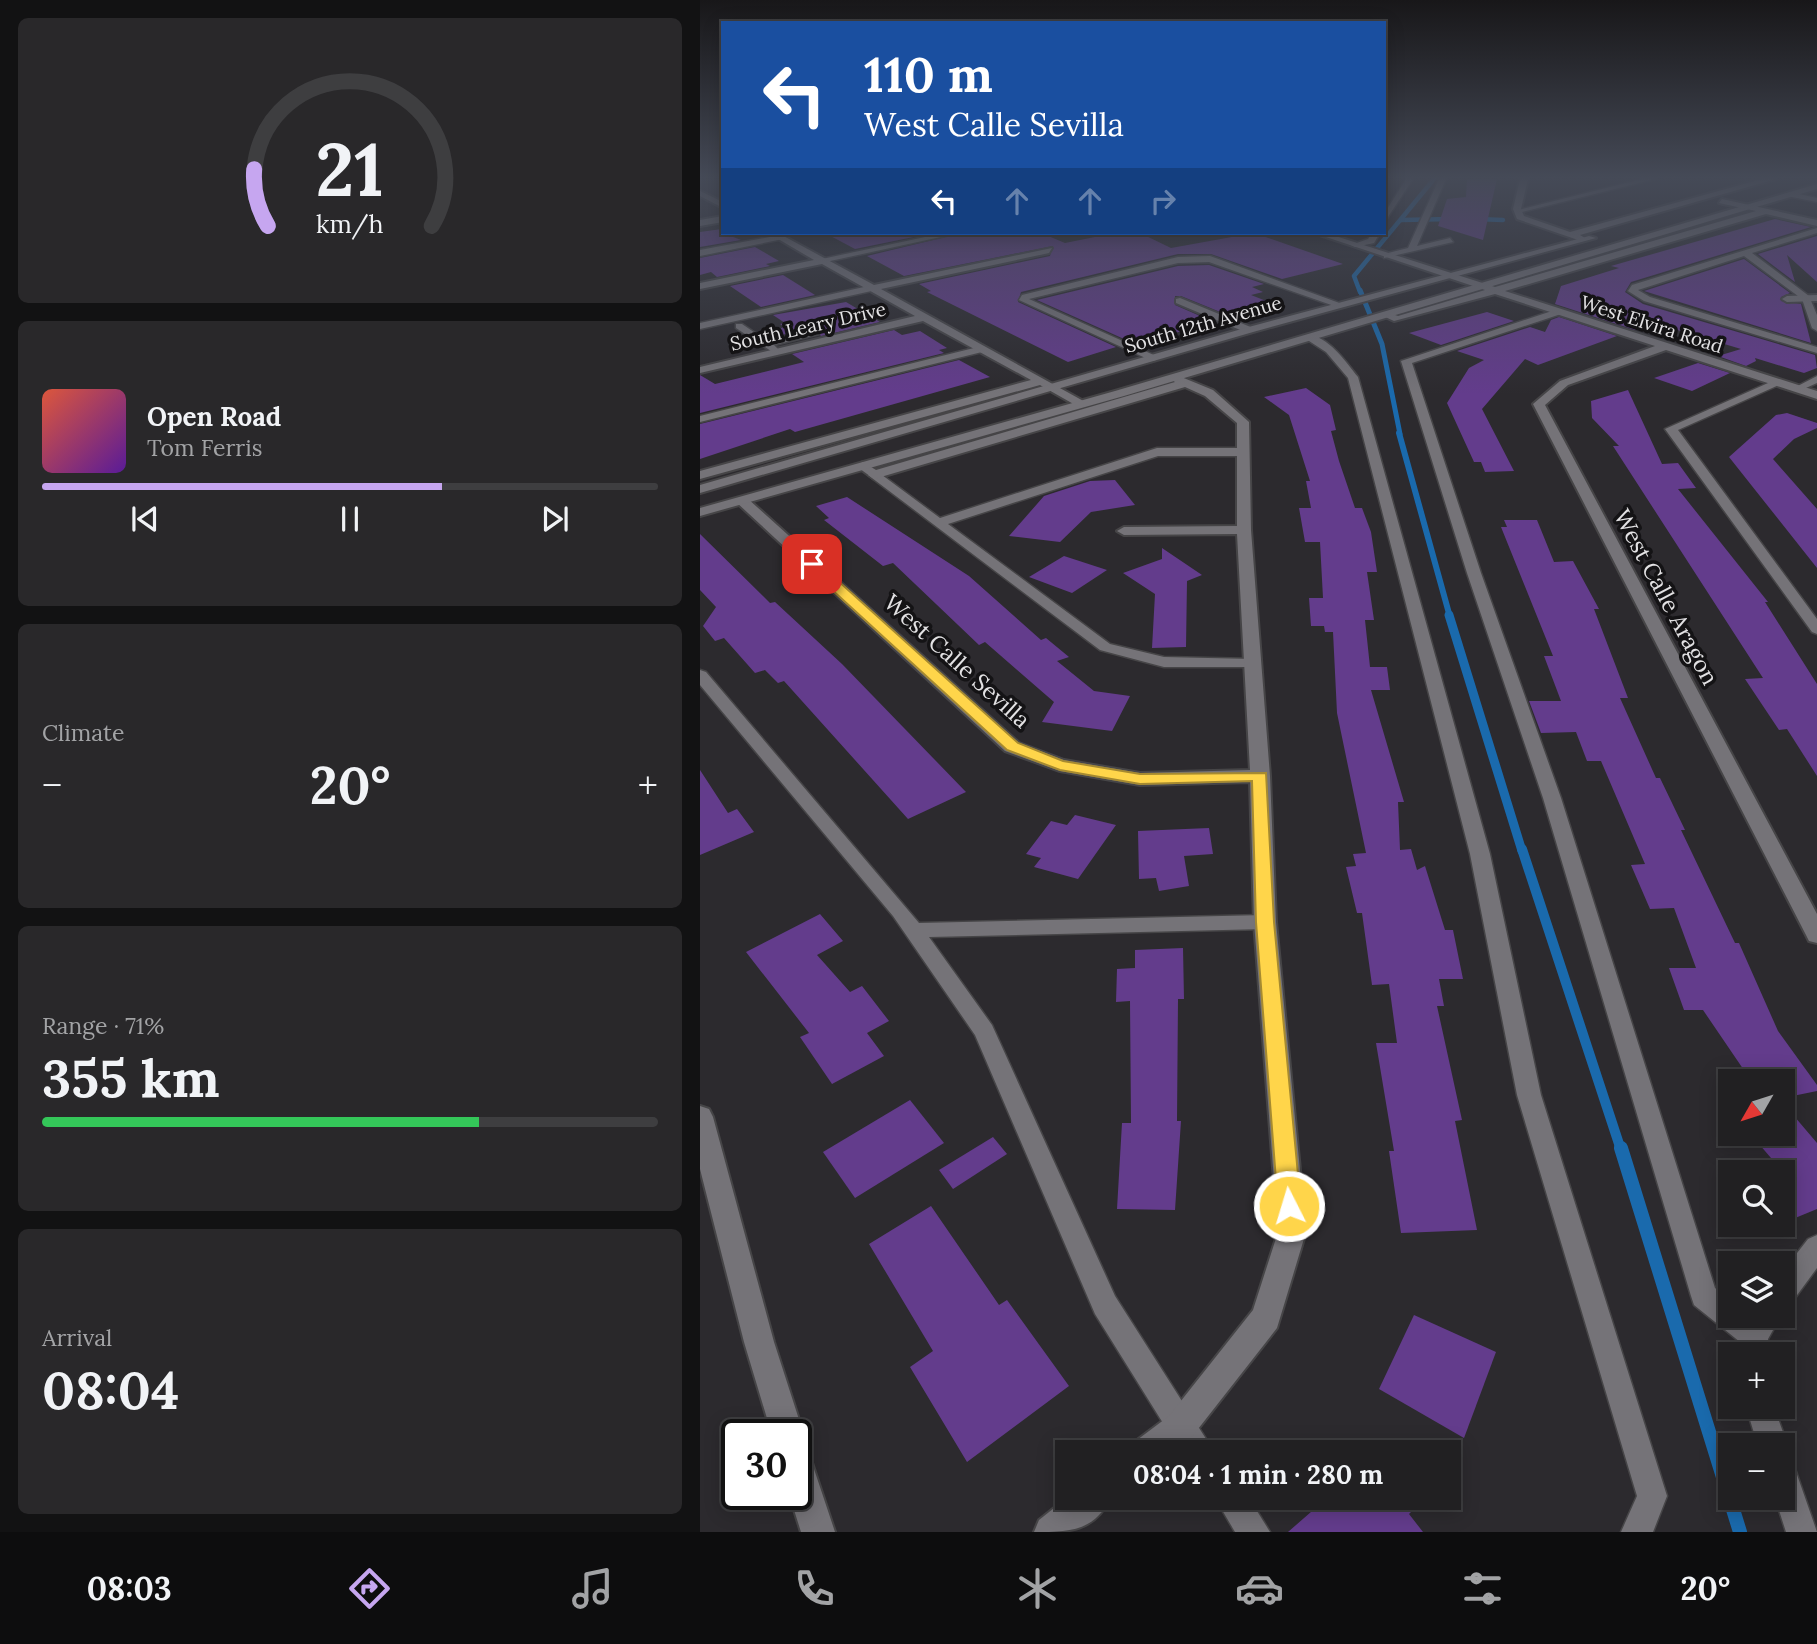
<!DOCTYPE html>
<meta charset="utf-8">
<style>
body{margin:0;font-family:Lora,serif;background:#29282a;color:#f1f3f6;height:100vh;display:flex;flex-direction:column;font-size:26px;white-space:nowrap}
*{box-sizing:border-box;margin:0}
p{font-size:23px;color:#a2a3a5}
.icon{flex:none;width:38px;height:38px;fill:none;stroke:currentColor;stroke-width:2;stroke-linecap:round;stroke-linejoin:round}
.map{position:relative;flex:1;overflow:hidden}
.sheet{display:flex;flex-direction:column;gap:18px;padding:18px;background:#121213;width:700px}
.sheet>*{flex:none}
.hud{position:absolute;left:21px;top:21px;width:665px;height:214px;border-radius:0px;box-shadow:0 4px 18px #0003,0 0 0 2px #3e3e40;background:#1a4fa0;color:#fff;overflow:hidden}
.needle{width:46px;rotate:231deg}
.tools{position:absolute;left:1018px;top:1069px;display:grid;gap:14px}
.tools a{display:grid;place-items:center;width:77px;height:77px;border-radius:0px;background:#212022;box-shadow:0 4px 18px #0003,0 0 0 2px #3e3e40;font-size:35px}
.speed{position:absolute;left:21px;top:1419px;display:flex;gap:14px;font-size:35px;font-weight:700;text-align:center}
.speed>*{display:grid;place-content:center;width:91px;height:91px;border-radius:50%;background:#212022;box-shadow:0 4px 18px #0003,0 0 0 2px #3e3e40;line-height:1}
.speed .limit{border:4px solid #111;border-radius:10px;background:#fff;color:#111}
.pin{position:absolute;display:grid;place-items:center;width:60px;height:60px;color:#fff;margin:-30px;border-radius:14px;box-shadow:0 4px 10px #0006}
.me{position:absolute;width:77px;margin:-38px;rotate:355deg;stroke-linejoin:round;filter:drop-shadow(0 0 5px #0008)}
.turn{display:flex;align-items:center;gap:24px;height:147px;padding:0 28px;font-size:32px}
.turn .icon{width:91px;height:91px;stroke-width:2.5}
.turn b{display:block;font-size:49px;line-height:60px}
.lanes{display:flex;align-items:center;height:66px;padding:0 28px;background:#0003;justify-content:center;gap:35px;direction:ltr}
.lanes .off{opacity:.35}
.big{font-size:52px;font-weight:800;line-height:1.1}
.sheet .card{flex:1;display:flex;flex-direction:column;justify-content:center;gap:10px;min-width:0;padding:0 24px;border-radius:10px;background:#29282a}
.sheet .dial{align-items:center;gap:0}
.dial svg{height:182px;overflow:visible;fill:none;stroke:#3e3e40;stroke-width:7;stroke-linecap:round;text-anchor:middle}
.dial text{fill:#f1f3f6;stroke:none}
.song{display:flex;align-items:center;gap:21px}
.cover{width:84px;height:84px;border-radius:10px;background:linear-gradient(135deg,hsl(10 70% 55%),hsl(270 70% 35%))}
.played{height:7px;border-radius:4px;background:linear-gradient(90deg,#c6a6f0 65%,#3e3e40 65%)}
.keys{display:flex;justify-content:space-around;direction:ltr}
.heat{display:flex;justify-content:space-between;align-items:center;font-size:38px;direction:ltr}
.charge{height:10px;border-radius:5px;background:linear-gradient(90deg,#34c759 71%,#3e3e40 0)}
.trip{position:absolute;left:355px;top:1440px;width:406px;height:70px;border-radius:0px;background:#212022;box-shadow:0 4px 18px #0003,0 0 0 2px #3e3e40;font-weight:800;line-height:70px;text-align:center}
.tabs{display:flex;height:112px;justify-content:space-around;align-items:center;background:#0d0d0e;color:#a2a3a5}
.tabs .icon{width:49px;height:49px}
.tabs .selected{color:#c6a6f0}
.tabs b{font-size:32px;color:#f1f3f6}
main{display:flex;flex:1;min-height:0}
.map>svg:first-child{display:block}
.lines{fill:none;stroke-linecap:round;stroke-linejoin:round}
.stream-far5{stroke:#1a6aad;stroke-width:4.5}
.stream-far4{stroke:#1a6aad;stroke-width:5}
.stream-far3{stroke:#1a6aad;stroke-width:6}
.stream-far2{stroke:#1a6aad;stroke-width:9}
.stream-far1{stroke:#1a6aad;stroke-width:10}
.stream{stroke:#1a6aad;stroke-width:14}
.building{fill:#633c8c}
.service-casing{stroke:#464547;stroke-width:3}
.minor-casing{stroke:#464547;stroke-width:4}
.tertiary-casing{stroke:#464547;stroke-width:4}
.service{fill:#757378;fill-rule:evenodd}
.minor{fill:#757378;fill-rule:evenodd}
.tertiary{fill:#757378;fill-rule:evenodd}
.route{fill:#ffd54a;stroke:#a68a30;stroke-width:2}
.labels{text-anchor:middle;stroke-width:7;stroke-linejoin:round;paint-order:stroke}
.far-street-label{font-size:19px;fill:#e3e2e4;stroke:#141315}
.street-label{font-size:23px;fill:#e3e2e4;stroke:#141315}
</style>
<main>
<section class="sheet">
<div class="card dial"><svg viewBox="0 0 100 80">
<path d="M14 69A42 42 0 1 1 86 69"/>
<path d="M14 69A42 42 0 0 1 8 44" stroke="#c6a6f0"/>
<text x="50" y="56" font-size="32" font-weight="700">21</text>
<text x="50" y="72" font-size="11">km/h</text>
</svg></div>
<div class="card">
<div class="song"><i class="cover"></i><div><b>Open Road</b><p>Tom Ferris</p></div></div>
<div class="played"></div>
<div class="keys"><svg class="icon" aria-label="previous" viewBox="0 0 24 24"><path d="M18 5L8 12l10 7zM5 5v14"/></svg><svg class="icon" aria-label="pause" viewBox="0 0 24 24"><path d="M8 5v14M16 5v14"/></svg><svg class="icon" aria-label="next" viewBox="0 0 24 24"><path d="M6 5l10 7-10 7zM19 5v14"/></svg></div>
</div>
<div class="card"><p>Climate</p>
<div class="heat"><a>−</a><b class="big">20°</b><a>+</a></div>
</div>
<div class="card"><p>Range · 71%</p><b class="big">355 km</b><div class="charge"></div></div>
<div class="card"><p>Arrival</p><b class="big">08:04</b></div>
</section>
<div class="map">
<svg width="1117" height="1532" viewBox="0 0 1117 1532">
<rect width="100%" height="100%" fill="#2c2a2e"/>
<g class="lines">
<g class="stream-far5">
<path d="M 777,219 L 803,220"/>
<path d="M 701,220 L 752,219"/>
<path d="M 660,292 L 654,276 L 734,179"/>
</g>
<path class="stream-far4" d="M 660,290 L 682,344 L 700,434"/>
<path class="stream-far3" d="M 699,433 L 750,617"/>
<path class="stream-far2" d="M 749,615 L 822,851"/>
<path class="stream-far1" d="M 822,849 L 921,1150"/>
<path class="stream" d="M 921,1148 L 1040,1532"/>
</g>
<g class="building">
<path d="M 767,179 L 797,179 L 783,240 L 738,226 L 747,199 L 766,197 Z"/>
<path d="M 1075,219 L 1111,227 L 931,282 L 925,292 L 943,304 L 1115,355 L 1117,368 L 1104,373 L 1055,358 L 1056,361 L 1046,366 L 1018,356 L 1041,349 L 954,323 L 935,330 L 855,304 L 861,286 L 919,268 L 911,266 Z"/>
<path d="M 22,229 L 23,233 L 41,240 L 0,247 L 0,232 Z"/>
<path d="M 125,233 L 233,233 L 155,249 Z"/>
<path d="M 262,233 L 341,233 L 365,243 L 415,233 L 440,233 L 471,248 L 554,233 L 643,264 L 582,279 L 511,254 L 478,254 L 321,292 L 318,302 L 416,347 L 368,362 L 227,292 L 231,291 L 219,284 L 350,256 L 353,246 L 204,276 L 167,256 Z"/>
<path d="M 1117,236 L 1117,282 L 1087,255 L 1095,282 L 1058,254 Z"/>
<path d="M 55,247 L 79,261 L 66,264 L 70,266 L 17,277 L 11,272 L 0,275 L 0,258 Z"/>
<path d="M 1044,259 L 1090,293 L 1081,297 L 1081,301 L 1101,304 L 1111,343 L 944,291 Z"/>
<path d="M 509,265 L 564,284 L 552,287 L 563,292 L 551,295 L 579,306 L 535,318 L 481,296 L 475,296 L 475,305 L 516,323 L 433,343 L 337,300 L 478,266 Z"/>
<path d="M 83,275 L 115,295 L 61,307 L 30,286 Z"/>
<path d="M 146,302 L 180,322 L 121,336 L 113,328 L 68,338 L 63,335 L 84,327 L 80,324 L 85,323 L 73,315 Z"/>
<path d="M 787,312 L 814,321 L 741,345 L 709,333 Z"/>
<path d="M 859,317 L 917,336 L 838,365 L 825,359 L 782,409 L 814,471 L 785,472 L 781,462 L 774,462 L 747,403 L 769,368 L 784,360 L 757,351 L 830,327 L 845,332 L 851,320 Z"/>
<path d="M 194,330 L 202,335 L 220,331 L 247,348 L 239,350 L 244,353 L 0,413 L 0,375 L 15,384 L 104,362 L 92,354 Z"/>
<path d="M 259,360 L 290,377 L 95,432 L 90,429 L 0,459 L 0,424 Z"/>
<path d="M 998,363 L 1030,373 L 992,391 L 954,378 Z"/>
<path d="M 606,388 L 630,405 L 636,430 L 631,431 L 639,461 L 655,508 L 662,508 L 671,532 L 677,572 L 667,572 L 674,620 L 665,620 L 670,667 L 687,667 L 690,690 L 671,690 L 704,802 L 698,802 L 700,850 L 711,849 L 717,870 L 725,866 L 745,930 L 753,930 L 763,979 L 739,979 L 744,1006 L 737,1006 L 762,1120 L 755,1121 L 777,1230 L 701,1233 L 689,1151 L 694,1151 L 676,1043 L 697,1043 L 689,984 L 672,985 L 662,913 L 657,913 L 646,867 L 656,866 L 653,854 L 666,853 L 637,713 L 633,632 L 625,632 L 624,626 L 611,626 L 609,598 L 623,598 L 620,542 L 605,542 L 599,508 L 611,508 L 606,481 L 610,481 L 589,415 L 564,397 Z"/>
<path d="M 928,390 L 962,464 L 978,463 L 996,488 L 978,489 L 1068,602 L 1065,602 L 1117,684 L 1117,776 L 1087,729 L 1079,730 L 1045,679 L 1063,678 L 913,446 L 919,446 L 892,418 L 891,401 Z"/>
<path d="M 1087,413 L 1117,423 L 1117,428 L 1094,439 L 1073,459 L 1117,509 L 1117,568 L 1029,457 L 1076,415 Z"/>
<path d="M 415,480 L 435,505 L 391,512 L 360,542 L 309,536 L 344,496 L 390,481 Z"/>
<path d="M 147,497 L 269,576 L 341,640 L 346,638 L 369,657 L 357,661 L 394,691 L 430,696 L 412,731 L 342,722 L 354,702 L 285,642 L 279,645 L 193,563 L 183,566 L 124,520 L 129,518 L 116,506 Z"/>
<path d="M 804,520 L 837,520 L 854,562 L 873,561 L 899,609 L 894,609 L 928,698 L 920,698 L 956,778 L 960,778 L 985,830 L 981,830 L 1035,943 L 1039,943 L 1078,1031 L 1117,1085 L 1117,1091 L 1083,1098 L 1083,1082 L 1052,1082 L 1003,1010 L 984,1010 L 969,968 L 996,968 L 974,908 L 950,909 L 931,865 L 945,864 L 901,761 L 887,761 L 876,732 L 841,733 L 829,701 L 861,701 L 844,656 L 853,656 L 801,527 L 807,527 Z"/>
<path d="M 0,534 L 70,603 L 75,602 L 142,664 L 266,792 L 208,819 L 84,681 L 78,683 L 65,670 L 55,673 L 24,638 L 15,641 L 3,626 L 16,607 L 0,590 Z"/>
<path d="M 462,548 L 502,575 L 487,581 L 486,647 L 452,648 L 455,594 L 423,573 L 462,559 Z"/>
<path d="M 364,556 L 407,570 L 372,593 L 329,577 Z"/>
<path d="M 0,770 L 28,813 L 37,809 L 54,832 L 0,855 Z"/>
<path d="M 375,815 L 416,825 L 378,879 L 334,867 L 341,858 L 326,854 L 351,821 L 367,825 Z"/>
<path d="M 509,828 L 513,854 L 484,856 L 489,886 L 459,891 L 456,878 L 439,879 L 438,831 Z"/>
<path d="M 120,914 L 143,941 L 117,955 L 150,992 L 162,986 L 189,1021 L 167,1033 L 184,1056 L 132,1084 L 100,1037 L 109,1033 L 46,952 Z"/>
<path d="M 483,948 L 484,999 L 478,999 L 477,1121 L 481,1121 L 475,1210 L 417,1209 L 422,1123 L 431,1123 L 430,1001 L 416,1002 L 417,969 L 435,968 L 435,950 Z"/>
<path d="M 210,1100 L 244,1143 L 155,1198 L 123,1152 Z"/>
<path d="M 1083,1103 L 1117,1143 L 1117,1209 L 1083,1223 L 1083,1172 L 1059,1144 L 1083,1134 Z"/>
<path d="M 293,1137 L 307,1154 L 253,1189 L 239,1170 Z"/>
<path d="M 231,1206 L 299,1305 L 307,1300 L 369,1386 L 267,1462 L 210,1367 L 233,1351 L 169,1244 Z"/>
<path d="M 714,1315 L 796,1352 L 764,1438 L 679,1389 Z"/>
<path d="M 627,1498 L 725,1498 L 709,1514 L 723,1532 L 588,1532 Z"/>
</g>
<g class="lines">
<g class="service-casing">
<g id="service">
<path d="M 706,179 L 713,179 L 684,223 L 684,214 Z"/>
<path d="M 739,179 L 746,179 L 717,246 L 750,238 L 753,242 L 684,258 L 684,254 L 708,248 Z"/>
<path d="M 942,179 L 955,179 L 818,213 L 814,211 Z"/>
<path d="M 1090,192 L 1117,198 L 1117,202 L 1087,196 Z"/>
<path d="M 1117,228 L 1117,233 L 1052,253 L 1109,296 L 1117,315 L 1117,331 L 1112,328 L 1102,299 L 1044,256 L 938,290 L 950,297 L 1117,347 L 1117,353 L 944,301 L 928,291 L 932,285 Z"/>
<path d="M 244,233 L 259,233 L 121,263 L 117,260 Z"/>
<path d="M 672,233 L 680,233 L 674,243 L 655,247 L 651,245 L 668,239 Z"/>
<path d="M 80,235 L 83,239 L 0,256 L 0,250 Z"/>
<path d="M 510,256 L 645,305 L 637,307 L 509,262 L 478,263 L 329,299 L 456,356 L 456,360 L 452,361 L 319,300 L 322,295 L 478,257 Z"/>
<path d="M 173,285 L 176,290 L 0,329 L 0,323 Z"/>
<path d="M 858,309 L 863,312 L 861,314 L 712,363 L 781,573 L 861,798 L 1015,1288 L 1031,1301 L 1031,1316 L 1081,1316 L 1068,1339 L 1068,1354 L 1040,1354 L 1040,1342 L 994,1305 L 991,1296 L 843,798 L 767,573 L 701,361 Z"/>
<path d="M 36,324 L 42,324 L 67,341 L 114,331 L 119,334 L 74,345 L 79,350 L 74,353 L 36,328 Z"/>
<path d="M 606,335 C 627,334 646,362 658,377 L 790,854 L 841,1095 L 967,1496 L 953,1532 L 921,1532 L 937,1496 L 817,1095 L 770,854 L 648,378 L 626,352 L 606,339 Z"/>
<path d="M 282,346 L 287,349 L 286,351 L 0,422 L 0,416 Z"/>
<path d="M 1117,376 L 1117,383 L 1097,392 L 1092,389 Z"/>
<path d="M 1077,379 L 1082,382 L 1081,384 L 978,430 L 1117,619 L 1117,634 L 1112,632 L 965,429 Z"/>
<path d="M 457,448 L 543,448 L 549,452 L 543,456 L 458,456 L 248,524 L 410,644 L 464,657 L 553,659 L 561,664 L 559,667 L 464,667 L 400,650 L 168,475 L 178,472 L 240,518 Z"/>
<path d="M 0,670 L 6,672 L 219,923 L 565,915 L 572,917 L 575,922 L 572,927 L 565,929 L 229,937 L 292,1025 L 415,1296 L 508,1442 L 513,1452 L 481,1452 L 395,1314 L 275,1035 L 193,916 L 0,685 Z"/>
<path d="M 1117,1235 L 1117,1268 L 1092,1302 L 1083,1306 L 1083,1271 L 1108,1239 Z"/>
<path d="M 1046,1407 L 1074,1407 L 1088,1446 L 1083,1456 L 1083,1446 L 1058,1446 Z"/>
<path d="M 1083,1462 L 1094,1466 L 1117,1532 L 1086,1532 L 1075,1498 L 1083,1498 Z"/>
<path d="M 515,1498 L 549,1498 L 570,1532 L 535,1532 Z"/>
</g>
</g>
<g class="minor-casing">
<g id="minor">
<path d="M 820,179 L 828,179 L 821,209 L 824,216 L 870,232 L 1062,179 L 1076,179 L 880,235 L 885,238 L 881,241 L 817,219 L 813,209 Z"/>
<path d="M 0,191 L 23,202 L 23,208 L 0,196 Z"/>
<path d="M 1022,199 L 1117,220 L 1117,226 L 1066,214 L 805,291 L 1117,391 L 1117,399 L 966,350 L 868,385 L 845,405 L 1117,914 L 1117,943 L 1109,941 L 1106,935 L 833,404 L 860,381 L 955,346 L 795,294 L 694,321 L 681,315 L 686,312 L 698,316 L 785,290 L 614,233 L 626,233 L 795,287 L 1056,211 L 1019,203 Z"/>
<path d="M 23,216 L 23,222 L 0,226 L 0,220 Z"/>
<path d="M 68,233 L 78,233 L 174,285 L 352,248 L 349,253 L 181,289 L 387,403 L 377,406 L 340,385 L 0,479 L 0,471 L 331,380 L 223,321 L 0,373 L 0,367 L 215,316 L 122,264 L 0,289 L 0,283 L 114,260 Z"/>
<path d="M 1117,295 L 1117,301 L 1087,302 L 1082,299 L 1087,296 Z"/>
<path d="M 480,298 L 553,328 L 554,330 L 545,332 L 476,303 L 476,299 Z"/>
<path d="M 474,374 L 513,390 L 549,422 L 551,530 L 570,776 L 576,922 L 606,1232 L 577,1328 L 491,1438 L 474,1452 L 433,1452 L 437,1440 L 469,1416 L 553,1310 L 578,1232 L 554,922 L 550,782 L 440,785 L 360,771 L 305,751 L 35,501 L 47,498 L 319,743 L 364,760 L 440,773 L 550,770 L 537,534 L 424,535 L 417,531 L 424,527 L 537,526 L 537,423 L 505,396 L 485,387 L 174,479 L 156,466 L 163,462 L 176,470 L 475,382 L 468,377 Z"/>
<path d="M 0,1106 L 9,1109 L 13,1117 L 74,1342 L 104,1435 L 98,1447 L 108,1451 L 135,1532 L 101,1532 L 89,1494 L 96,1494 L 96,1435 L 72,1435 L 44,1342 L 0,1169 Z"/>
<path d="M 368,1497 L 410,1498 C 395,1532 367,1532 334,1532 L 339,1520 Z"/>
</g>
</g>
<g class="tertiary-casing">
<g id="tertiary">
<path d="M 1117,184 L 1117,189 L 424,396 L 0,516 L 0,508 L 415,391 Z"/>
<path d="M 889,236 L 896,238 L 553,332 L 0,493 L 0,485 L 545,328 Z"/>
</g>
</g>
<use href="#service" class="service"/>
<use href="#minor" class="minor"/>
<use href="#tertiary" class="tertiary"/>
</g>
<linearGradient id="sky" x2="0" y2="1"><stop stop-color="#181719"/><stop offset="0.45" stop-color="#454a57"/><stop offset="1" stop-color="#454a57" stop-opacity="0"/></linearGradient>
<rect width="1117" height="394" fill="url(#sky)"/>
<path class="route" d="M 107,561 L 116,561 L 318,743 L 363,761 L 440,774 L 566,773 L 574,922 L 601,1206 L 598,1213 L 589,1216 L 581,1213 L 578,1206 L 556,922 L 552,781 L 440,784 L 360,770 L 307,750 L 107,567 Z"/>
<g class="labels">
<g class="far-street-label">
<text transform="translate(503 324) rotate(-16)" y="7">South 12th Avenue</text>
<text transform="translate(952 324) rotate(18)" y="7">West Elvira Road</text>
<text transform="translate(108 326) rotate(-13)" y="7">South Leary Drive</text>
</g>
<g class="street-label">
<text transform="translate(966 597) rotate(62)" y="8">West Calle Aragon</text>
<text transform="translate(257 661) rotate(42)" y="8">West Calle Sevilla</text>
</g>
</g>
</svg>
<div class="tools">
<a><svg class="needle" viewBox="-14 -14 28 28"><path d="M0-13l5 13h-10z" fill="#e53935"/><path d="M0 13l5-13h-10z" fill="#a2a3a5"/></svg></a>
<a><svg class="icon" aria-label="search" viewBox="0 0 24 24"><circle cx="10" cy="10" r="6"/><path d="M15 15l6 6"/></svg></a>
<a><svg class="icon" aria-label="layers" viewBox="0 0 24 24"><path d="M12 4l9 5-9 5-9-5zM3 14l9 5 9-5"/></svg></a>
<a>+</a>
<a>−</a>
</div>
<div class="speed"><div class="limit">30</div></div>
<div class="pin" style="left:112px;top:564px;background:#d93025"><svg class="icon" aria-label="arrive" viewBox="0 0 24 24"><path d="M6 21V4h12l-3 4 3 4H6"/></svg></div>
<svg class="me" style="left:589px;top:1206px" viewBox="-20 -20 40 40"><circle r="17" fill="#ffd54a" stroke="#fff" stroke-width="3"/><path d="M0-11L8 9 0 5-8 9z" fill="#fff"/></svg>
<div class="trip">08:04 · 1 min · 280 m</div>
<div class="hud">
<div class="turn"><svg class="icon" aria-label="left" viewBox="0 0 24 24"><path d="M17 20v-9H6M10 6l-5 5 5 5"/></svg><div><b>110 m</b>West Calle Sevilla</div></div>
<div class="lanes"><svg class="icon" aria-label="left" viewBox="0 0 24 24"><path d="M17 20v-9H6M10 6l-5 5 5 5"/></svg><svg class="icon off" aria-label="ahead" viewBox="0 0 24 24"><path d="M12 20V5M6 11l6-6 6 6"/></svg><svg class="icon off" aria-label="ahead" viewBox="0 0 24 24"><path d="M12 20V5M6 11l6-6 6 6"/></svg><svg class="icon off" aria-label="right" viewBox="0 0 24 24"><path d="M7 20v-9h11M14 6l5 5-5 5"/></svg></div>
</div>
</div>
</main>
<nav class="tabs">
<b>08:03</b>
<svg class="icon selected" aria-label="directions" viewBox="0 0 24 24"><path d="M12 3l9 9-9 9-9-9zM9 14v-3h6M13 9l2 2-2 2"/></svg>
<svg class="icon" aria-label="music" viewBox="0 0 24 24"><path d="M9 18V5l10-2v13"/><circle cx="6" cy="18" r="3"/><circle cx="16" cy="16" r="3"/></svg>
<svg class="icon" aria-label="phone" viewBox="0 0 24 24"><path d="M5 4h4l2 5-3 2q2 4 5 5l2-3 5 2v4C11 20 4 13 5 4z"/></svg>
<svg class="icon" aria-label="climate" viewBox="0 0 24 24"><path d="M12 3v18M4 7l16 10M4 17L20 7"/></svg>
<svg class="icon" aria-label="car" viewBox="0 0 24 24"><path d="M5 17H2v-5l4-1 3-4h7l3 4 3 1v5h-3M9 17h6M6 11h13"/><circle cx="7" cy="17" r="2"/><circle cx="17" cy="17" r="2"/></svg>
<svg class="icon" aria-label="filters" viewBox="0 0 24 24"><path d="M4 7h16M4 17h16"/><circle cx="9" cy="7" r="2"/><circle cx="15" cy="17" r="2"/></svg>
<b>20°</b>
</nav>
